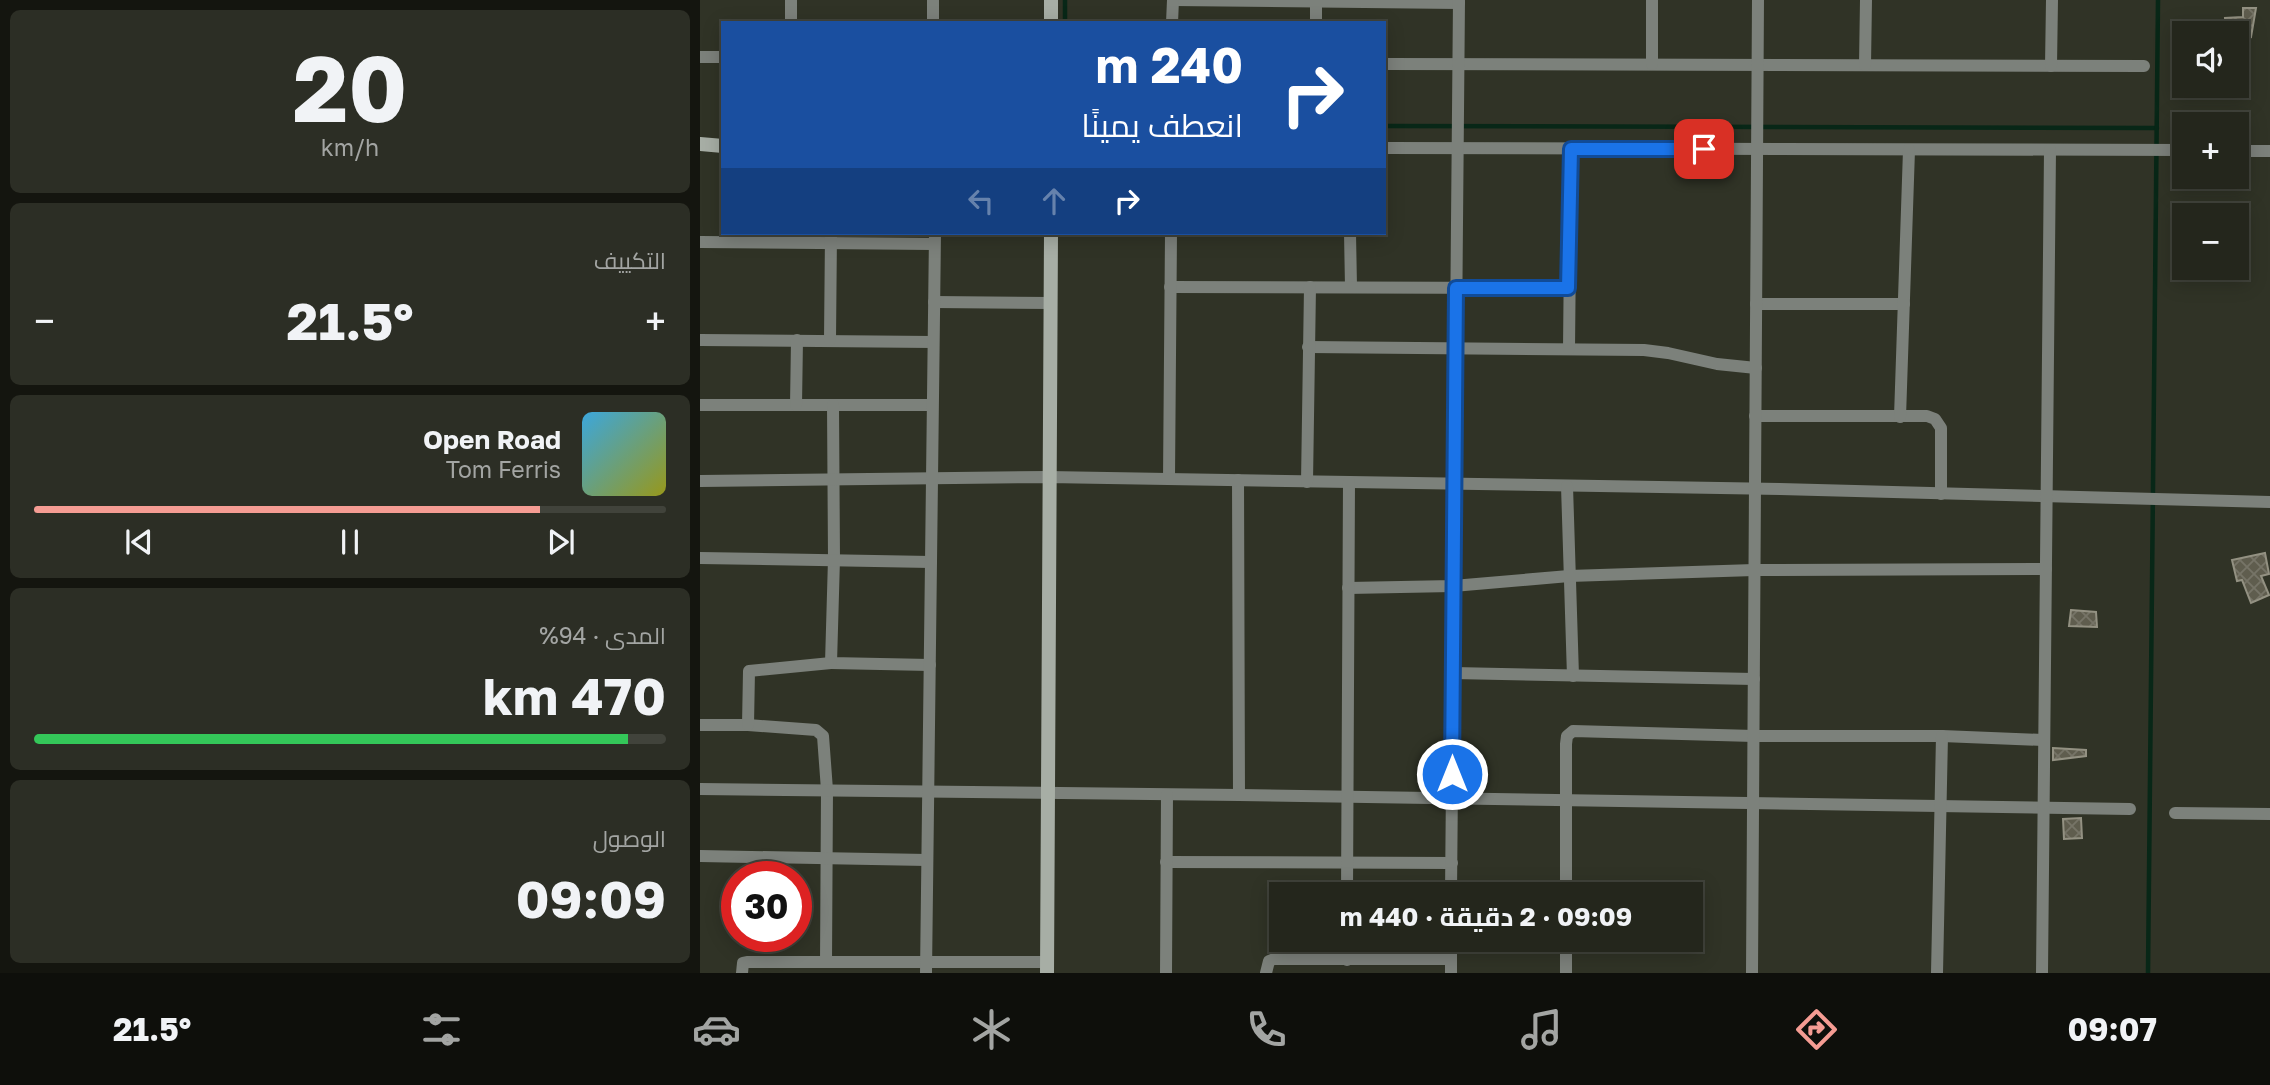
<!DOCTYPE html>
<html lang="ar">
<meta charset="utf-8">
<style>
body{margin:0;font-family:"Golos Text",Cairo,sans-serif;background:#2c2e25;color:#f1f3f6;direction:rtl;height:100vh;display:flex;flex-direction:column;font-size:26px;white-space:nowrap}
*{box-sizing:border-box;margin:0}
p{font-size:23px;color:#a3a5a3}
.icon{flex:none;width:38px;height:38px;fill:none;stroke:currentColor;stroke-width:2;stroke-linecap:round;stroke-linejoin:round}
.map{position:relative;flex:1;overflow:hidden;direction:ltr}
.details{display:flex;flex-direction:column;gap:10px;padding:10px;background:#14150f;width:700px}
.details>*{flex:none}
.top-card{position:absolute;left:21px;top:21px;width:665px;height:214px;border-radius:0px;box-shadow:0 4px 18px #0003,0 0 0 2px #41433b;direction:rtl;background:#1a4fa0;color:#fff;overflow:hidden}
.buttons{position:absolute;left:1472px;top:21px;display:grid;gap:14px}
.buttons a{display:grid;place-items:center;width:77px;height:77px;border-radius:0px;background:#24261c;box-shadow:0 4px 18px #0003,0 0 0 2px #41433b;font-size:35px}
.speed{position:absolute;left:21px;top:861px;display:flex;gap:14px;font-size:35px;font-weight:700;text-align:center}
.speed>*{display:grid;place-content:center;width:91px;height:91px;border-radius:50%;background:#24261c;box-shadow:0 4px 18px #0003,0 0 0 2px #41433b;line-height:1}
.speed .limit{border:10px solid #d22;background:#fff;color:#111}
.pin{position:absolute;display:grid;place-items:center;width:60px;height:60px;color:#fff;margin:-30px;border-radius:14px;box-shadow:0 4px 10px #0006}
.me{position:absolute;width:77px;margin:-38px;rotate:0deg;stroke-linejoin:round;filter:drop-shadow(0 0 5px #0008)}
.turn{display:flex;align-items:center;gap:24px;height:147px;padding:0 28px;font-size:32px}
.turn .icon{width:91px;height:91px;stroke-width:2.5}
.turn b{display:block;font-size:49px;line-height:60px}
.lanes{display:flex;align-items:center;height:66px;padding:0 28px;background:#0003;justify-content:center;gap:35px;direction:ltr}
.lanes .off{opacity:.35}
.big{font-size:52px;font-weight:700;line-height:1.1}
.details .card{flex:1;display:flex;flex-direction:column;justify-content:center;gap:10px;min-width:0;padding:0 24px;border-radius:10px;background:#2c2e25}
.details .dial{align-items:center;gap:0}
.dial b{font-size:91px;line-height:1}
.song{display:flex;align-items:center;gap:21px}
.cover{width:84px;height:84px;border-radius:10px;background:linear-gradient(135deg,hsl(200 70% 55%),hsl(60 70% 35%))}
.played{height:7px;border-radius:4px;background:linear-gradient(90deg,#f59c93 80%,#41433b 80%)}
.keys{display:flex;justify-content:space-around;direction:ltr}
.heat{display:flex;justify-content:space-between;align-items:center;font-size:38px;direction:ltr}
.charge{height:10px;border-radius:5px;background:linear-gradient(90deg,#34c759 94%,#41433b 0)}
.trip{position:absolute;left:569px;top:882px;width:434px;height:70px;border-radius:0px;background:#24261c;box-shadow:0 4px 18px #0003,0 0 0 2px #41433b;font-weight:700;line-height:70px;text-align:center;direction:rtl}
.tab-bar{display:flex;height:112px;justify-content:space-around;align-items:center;background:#0e0f0b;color:#a3a5a3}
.tab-bar .icon{width:49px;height:49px}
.tab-bar .current{color:#f59c93}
.tab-bar b{font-size:32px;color:#f1f3f6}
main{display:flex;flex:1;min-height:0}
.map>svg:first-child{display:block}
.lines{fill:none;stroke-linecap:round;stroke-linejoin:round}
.stream{stroke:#082717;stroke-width:4.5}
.building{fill:url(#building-cross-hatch);stroke:#939182;stroke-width:2}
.street{stroke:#7c817b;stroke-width:12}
.secondary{stroke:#a7aea5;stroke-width:14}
.route-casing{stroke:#114b97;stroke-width:18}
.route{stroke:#1a73e8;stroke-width:12}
</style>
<main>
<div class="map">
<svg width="1570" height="973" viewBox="0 0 1570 973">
<defs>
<pattern id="building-cross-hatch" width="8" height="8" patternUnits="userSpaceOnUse" patternTransform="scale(1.75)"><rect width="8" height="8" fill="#5f5d4e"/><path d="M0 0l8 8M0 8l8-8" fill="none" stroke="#767467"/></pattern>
</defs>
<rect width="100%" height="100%" fill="#303326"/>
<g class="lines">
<g class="stream">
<path d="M 365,23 L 365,0"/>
<path d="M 684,126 L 1457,128"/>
<path d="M 1448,973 L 1458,0"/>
</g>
</g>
<g class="building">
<path d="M 1543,8 L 1556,8 L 1551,37 L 1526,33 L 1525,18 L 1543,17 Z"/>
<path d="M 1565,553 L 1569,574 L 1561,576 L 1569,595 L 1551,603 L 1542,580 L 1537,581 L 1532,560 Z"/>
<path d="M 1371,610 L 1396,612 L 1397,627 L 1369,626 Z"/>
<path d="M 1353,748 L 1386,750 L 1386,756 L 1353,760 Z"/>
<path d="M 1381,818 L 1382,838 L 1364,839 L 1363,819 Z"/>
</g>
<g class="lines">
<g class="street">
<path d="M 91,0 L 91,23"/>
<path d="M 473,0 L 759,3"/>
<path d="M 233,23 L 233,0"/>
<path d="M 472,23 L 473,0"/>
<path d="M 616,23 L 616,0"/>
<path d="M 0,57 L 23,57"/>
<path d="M 684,64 L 1444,66"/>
<path d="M 952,64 L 952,0"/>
<path d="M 1165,65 L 1166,0"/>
<path d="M 1351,66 L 1352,0"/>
<path d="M 684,148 L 1484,150"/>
<path d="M 1536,151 L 1570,151"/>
<path d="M 650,233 L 651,287"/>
<path d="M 0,242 L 234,244"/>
<path d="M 470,287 L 868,288"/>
<path d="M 234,302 L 350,303"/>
<path d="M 1056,304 L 1204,304"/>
<path d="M 0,340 L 233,342"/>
<path d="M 130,340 L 131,233"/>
<path d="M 608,347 L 944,350 L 968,353 L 1017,364 L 1056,368"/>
<path d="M 869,349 L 871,149"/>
<path d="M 0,405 L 232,405"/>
<path d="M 96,405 L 97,340"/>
<path d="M 133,405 L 134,559 L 131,663 L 230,665"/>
<path d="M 1055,416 L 1227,416 L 1235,419 L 1241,428 L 1241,494"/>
<path d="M 1200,417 L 1209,150"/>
<path d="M 469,479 L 471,233"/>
<path d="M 538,480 L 539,795"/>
<path d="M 0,481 L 348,477 L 1080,489 L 1570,502"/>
<path d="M 607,482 L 610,287"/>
<path d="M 867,486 L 873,676"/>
<path d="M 0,558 L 231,562"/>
<path d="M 648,588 L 753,586 L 869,576 L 1054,570 L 1346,569"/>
<path d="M 753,673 L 1054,679"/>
<path d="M 0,725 L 48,725 L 116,730 L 123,736 L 127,790 L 126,962"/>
<path d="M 48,725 L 49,671 L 131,663"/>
<path d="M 0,789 L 539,795 L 1430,809"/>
<path d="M 1475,813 L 1570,814"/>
<path d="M 0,856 L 227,860"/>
<path d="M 466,862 L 752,863"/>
<path d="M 647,894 L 649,482"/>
<path d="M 751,894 L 759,0"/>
<path d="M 866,894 L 866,744 L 867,736 L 873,731 L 1054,736 L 1242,736 L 1343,740"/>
<path d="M 866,940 L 866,973"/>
<path d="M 647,960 L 647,940"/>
<path d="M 42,973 L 43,963 L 48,962 L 347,962"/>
<path d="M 226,973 L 235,233"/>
<path d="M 466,973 L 467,795"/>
<path d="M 566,973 L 569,961 L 574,959 L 751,959"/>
<path d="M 751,973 L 751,940"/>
<path d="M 1052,973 L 1058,0"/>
<path d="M 1237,973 L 1242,736"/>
<path d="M 1342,973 L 1350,150"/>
</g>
<g class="secondary">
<path d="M 351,0 L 351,23"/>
<path d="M 0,144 L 23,146"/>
<path d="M 347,973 L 351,233"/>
</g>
</g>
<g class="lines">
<g class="route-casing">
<path id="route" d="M 752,774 L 756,288 L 868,288 L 871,149 L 1004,149"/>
</g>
<use href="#route" class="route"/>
</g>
</svg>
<div class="buttons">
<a><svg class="icon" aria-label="sound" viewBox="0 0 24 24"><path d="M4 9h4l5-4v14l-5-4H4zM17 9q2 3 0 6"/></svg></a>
<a>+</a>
<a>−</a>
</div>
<div class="speed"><div class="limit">30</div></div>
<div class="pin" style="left:1004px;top:149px;background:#d93025"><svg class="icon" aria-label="arrive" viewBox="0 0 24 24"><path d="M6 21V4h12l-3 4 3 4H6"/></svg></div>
<svg class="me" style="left:752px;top:774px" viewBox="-20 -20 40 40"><circle r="17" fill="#1a73e8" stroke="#fff" stroke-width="3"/><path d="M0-11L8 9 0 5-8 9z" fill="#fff"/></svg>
<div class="trip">09:09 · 2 دقيقة · 440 m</div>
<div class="top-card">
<div class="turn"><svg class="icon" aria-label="right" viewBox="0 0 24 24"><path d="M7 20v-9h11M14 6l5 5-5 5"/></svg><div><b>240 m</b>انعطف يمينًا</div></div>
<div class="lanes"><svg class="icon off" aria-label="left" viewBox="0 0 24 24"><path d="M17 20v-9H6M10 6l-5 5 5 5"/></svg><svg class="icon off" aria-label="ahead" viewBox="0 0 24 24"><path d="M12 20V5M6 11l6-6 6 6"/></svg><svg class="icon" aria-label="right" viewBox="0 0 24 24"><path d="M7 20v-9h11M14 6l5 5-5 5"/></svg></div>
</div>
</div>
<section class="details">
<div class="card dial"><b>20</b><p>km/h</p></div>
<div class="card"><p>التكييف</p>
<div class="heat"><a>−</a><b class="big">21.5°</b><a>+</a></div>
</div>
<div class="card">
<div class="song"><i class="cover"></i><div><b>Open Road</b><p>Tom Ferris</p></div></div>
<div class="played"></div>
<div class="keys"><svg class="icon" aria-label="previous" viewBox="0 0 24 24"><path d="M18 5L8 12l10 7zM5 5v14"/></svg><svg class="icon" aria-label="pause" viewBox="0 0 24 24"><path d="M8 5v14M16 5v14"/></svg><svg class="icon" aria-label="next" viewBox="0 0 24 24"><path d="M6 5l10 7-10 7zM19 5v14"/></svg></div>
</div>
<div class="card"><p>المدى · 94%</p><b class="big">470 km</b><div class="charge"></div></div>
<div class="card"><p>الوصول</p><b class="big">09:09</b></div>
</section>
</main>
<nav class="tab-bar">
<b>09:07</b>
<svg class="icon current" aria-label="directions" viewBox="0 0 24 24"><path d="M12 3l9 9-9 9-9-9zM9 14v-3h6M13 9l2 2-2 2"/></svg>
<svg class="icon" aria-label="music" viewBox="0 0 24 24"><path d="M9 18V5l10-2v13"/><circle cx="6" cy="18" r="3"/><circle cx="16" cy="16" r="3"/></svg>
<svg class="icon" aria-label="phone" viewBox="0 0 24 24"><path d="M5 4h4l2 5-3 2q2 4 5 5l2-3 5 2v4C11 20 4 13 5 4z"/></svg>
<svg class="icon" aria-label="climate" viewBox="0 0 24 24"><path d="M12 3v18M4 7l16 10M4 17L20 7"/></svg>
<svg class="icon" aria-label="car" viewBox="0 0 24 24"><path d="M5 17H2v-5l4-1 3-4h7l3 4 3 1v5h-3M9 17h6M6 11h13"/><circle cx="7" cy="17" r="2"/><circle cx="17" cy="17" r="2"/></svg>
<svg class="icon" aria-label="filters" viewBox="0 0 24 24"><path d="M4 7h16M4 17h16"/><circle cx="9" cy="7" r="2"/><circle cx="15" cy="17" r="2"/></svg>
<b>21.5°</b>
</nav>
